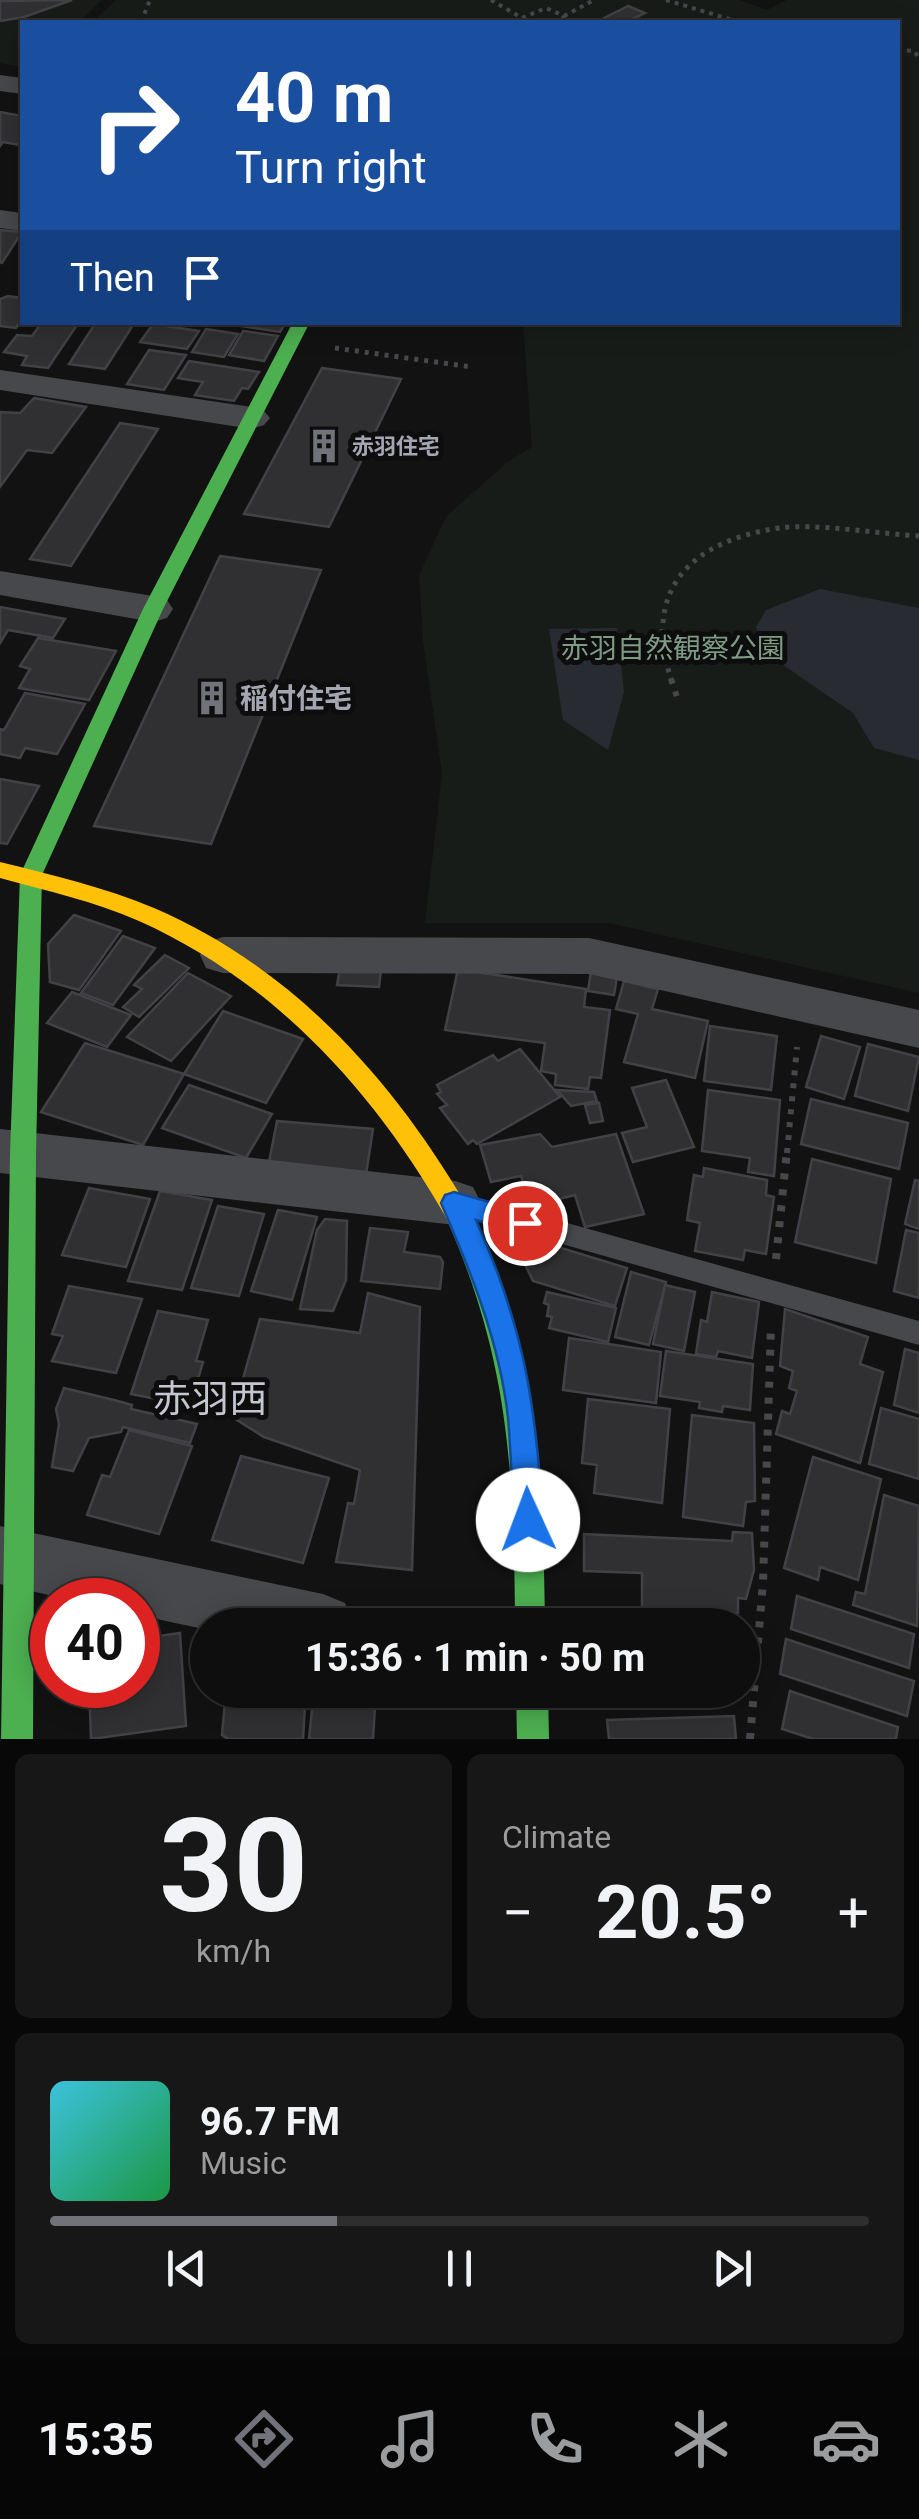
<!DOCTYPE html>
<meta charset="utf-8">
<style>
body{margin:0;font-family:Roboto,"Noto Sans JP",sans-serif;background:#171717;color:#f1f3f6;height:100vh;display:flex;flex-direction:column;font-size:38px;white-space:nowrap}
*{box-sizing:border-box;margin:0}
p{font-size:32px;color:#9b9c9e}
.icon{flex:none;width:55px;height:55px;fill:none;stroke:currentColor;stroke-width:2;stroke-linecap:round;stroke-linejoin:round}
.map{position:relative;height:1739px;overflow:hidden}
.drawer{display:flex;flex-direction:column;gap:15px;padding:15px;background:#080808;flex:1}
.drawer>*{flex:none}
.guide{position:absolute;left:20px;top:20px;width:880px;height:305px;border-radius:0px;box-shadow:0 5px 25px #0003,0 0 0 2px #2e2e2e;background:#1a4fa0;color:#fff;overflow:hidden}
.speed{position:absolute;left:30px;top:1578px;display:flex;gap:20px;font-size:50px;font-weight:700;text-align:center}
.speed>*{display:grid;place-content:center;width:130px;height:130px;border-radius:50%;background:#0e0e0e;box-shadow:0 5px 25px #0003,0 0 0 2px #2e2e2e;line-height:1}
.speed .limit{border:15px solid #d22;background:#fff;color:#111}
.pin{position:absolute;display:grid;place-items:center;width:85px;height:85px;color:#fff;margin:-42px;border:5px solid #fff;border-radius:50%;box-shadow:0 2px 10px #0007}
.me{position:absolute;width:110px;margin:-55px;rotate:358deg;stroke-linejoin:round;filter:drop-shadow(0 0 8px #0008)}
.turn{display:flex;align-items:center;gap:35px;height:210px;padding:0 50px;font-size:45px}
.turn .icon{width:130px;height:130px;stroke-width:2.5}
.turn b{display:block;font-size:70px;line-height:85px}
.then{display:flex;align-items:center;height:95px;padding:0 50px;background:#0003;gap:20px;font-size:38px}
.big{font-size:75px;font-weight:700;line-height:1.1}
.drawer .tile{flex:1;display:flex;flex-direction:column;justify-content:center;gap:15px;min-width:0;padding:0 35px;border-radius:15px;background:#171717}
.drawer .dial{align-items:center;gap:0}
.dial b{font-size:130px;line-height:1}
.song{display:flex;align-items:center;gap:30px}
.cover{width:120px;height:120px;border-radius:15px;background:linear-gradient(135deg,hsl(190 70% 55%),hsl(140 70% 35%))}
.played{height:10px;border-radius:5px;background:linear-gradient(90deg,#72727a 35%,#2e2e2e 35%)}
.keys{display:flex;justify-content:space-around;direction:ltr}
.heat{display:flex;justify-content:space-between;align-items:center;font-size:55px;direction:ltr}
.drawer .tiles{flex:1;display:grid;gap:15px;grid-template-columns:1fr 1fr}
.tile:last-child{grid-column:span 2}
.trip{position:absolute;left:190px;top:1608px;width:570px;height:100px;border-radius:50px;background:#0e0e0e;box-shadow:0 5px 25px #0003,0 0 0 2px #2e2e2e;font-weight:700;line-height:100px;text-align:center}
.menu{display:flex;height:160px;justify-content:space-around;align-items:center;background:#060606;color:#9b9c9e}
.menu .icon{width:70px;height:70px}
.menu .active{color:#72727a}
.menu b{font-size:45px;color:#f1f3f6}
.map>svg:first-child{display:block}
.green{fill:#181c19}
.water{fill:#282b32}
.building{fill:#303032;stroke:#424246;stroke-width:2.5}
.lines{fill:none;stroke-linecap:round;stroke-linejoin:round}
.path-far3{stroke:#48484c;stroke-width:4;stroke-dasharray:4 5;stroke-linecap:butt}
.path-far2{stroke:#48484c;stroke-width:5;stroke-dasharray:4 6;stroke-linecap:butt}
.path-far1{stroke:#48484c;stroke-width:6;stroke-dasharray:5 8;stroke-linecap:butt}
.path{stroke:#48484c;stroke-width:8;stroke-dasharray:6 10;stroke-linecap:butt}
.lane{fill:#47484b;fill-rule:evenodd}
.street{fill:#47484b;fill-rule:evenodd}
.fast{fill:#4caf50;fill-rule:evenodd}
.slow{fill:#ffc107;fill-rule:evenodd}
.route{fill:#1a73e8;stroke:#114b97;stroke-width:2.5}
.labels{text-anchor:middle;stroke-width:10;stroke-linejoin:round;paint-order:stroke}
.far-poi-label{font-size:22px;font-weight:bold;fill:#a5a6b2;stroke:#0d0d0e;text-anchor:start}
.park-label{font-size:28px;fill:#7e9b86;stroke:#0d0d0e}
.poi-label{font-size:28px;font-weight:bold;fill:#a5a6b2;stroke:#0d0d0e;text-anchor:start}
.near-quarter-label{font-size:38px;fill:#c5c6cf;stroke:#0d0d0e}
</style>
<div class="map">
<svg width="919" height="1739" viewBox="0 0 919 1739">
<rect width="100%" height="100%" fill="#121213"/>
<g class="green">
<path d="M 0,0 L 102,0 L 79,22 L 22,22 L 22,67 L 0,63 Z"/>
<path d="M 116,0 L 739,0 L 767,10 L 787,0 L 919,0 L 919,993 L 609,923 L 425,923 L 442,773 L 423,641 L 419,575 L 446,517 L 506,463 L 532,447 L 523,323 L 898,322 L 898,22 L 92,22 Z"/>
</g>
<g class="water">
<path d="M 820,589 L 919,608 L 919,760 L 874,748 L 853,713 L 763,651 L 756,627 L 766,610 Z"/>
<path d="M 617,628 L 624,692 L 608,750 L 563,720 L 549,629 Z"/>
</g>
<g class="building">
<path d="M 72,0 L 24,17 L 0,21 L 0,1 Z"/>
<path d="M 628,6 L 645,13 L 626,22 L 596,22 Z"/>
<path d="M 0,112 L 22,116 L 20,145 L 3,142 L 0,146 Z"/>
<path d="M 0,230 L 22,232 L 2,263 L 0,262 Z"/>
<path d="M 8,296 L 22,298 L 22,319 L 16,328 L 0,326 L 0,299 Z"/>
<path d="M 42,322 L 79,322 L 48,368 L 22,365 L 27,356 L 4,352 L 17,335 L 32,336 Z"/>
<path d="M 96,322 L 135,322 L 105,369 L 69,364 Z"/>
<path d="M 215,322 L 286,322 L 280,332 Z"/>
<path d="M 153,324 L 199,331 L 187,349 L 140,342 Z"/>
<path d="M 206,329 L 238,334 L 224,357 L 192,352 Z"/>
<path d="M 243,331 L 278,336 L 264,361 L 229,355 Z"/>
<path d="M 149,350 L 186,355 L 164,390 L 127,384 Z"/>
<path d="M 189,361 L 259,372 L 248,389 L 242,388 L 234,401 L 195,395 L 203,382 L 178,378 Z"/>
<path d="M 322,368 L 401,379 L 329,527 L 244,514 Z"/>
<path d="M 34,398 L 86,407 L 52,453 L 27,450 L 0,487 L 0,412 L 20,413 Z"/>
<path d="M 120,423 L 158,429 L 71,566 L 30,559 Z"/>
<path d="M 220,556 L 321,570 L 211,844 L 94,826 Z"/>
<path d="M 0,607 L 65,619 L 53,638 L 8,630 L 0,643 Z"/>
<path d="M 38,638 L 116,651 L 89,700 L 19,688 L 30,669 L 20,666 Z"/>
<path d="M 25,693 L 85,704 L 57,754 L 25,748 L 20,758 L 0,754 L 0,729 L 4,730 Z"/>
<path d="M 0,779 L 39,786 L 7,844 L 0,843 Z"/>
<path d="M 74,915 L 121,931 L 79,990 L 50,982 L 48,944 Z"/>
<path d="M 123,936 L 155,948 L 113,1005 L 81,993 Z"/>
<path d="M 165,955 L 189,968 L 139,1017 L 123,1007 L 142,989 L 134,985 Z"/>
<path d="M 340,968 L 381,970 L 379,987 L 337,985 Z"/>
<path d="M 458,969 L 586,989 L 584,1007 L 610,1010 L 601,1078 L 590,1077 L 588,1089 L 555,1085 L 556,1074 L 541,1071 L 545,1043 L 445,1030 Z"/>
<path d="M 591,971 L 617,977 L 614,995 L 588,991 Z"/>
<path d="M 188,973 L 231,996 L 171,1061 L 127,1037 Z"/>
<path d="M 624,981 L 658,989 L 652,1009 L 708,1021 L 695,1078 L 624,1062 L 638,1014 L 616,1009 Z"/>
<path d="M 72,992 L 131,1015 L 107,1047 L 47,1023 Z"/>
<path d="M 223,1011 L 303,1039 L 266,1103 L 184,1074 Z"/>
<path d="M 710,1026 L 777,1036 L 771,1090 L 704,1081 Z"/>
<path d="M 821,1036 L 860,1047 L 844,1099 L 806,1087 Z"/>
<path d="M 85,1043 L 184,1074 L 143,1145 L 41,1112 Z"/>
<path d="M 868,1044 L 919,1057 L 908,1111 L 855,1096 Z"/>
<path d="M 520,1049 L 560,1097 L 477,1144 L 473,1140 L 468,1144 L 440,1108 L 447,1105 L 437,1094 L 441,1092 L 437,1085 L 493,1055 L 498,1061 Z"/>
<path d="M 666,1080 L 694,1147 L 633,1162 L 622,1133 L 647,1127 L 632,1088 Z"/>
<path d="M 189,1085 L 272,1114 L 246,1158 L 162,1128 Z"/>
<path d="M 557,1090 L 594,1092 L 597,1101 L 571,1106 Z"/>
<path d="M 708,1090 L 780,1100 L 774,1176 L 748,1172 L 750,1158 L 702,1151 Z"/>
<path d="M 811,1099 L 908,1123 L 899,1169 L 801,1144 Z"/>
<path d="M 599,1103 L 603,1121 L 590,1123 L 585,1105 Z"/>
<path d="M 277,1121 L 373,1129 L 366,1175 L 268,1167 Z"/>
<path d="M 540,1134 L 552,1147 L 616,1134 L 644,1214 L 585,1227 L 575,1195 L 531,1206 L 521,1176 L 491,1182 L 480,1145 Z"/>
<path d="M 812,1159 L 891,1179 L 876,1263 L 795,1242 Z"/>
<path d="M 704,1168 L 767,1180 L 766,1195 L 774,1197 L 766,1254 L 745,1250 L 743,1260 L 695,1251 L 700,1223 L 687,1220 L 694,1175 L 703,1177 Z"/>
<path d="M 915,1180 L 919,1181 L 919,1229 L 905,1224 Z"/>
<path d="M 89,1188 L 150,1199 L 126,1267 L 62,1255 Z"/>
<path d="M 160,1191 L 212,1200 L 182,1290 L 128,1281 Z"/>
<path d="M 218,1206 L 264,1214 L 239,1296 L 191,1288 Z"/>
<path d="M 278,1210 L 317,1217 L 292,1300 L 251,1291 Z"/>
<path d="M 325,1219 L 347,1221 L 346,1280 L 333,1311 L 300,1309 L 317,1230 Z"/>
<path d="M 370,1228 L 408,1232 L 404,1252 L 440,1257 L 443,1262 L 440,1289 L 361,1281 Z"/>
<path d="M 906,1230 L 919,1233 L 919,1298 L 894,1291 Z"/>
<path d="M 535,1240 L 627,1268 L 615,1306 L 533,1281 L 517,1248 L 531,1249 Z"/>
<path d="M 631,1272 L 666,1282 L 649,1345 L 615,1337 Z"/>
<path d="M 665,1285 L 695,1292 L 684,1351 L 653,1344 Z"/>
<path d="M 69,1286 L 142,1299 L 116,1373 L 52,1361 L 63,1336 L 52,1334 Z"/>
<path d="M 547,1292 L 616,1308 L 608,1342 L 549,1328 L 552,1317 L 547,1316 L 549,1305 L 544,1303 Z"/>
<path d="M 712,1292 L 759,1302 L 752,1358 L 718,1351 L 716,1357 L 696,1354 L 701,1320 L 707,1322 Z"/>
<path d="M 368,1293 L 420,1307 L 412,1570 L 336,1562 L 348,1503 L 354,1504 L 360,1470 L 264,1437 L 232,1417 L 260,1319 L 360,1333 Z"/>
<path d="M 785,1309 L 868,1337 L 860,1364 L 883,1372 L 860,1463 L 776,1434 L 782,1411 L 790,1414 L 797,1391 L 789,1388 L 793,1371 L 780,1366 Z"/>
<path d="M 158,1311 L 208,1320 L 196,1361 L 203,1362 L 194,1393 L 186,1392 L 182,1404 L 131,1394 Z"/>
<path d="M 569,1338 L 661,1352 L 656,1403 L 563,1390 Z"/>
<path d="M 905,1349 L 919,1353 L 919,1413 L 894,1405 Z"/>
<path d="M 666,1351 L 753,1364 L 750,1410 L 723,1406 L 722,1412 L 699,1408 L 700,1402 L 660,1396 Z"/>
<path d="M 64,1388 L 114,1400 L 132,1405 L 131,1409 L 197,1424 L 190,1443 L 123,1427 L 121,1432 L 89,1438 L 73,1471 L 52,1467 L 59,1424 L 56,1409 Z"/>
<path d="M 588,1399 L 670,1409 L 662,1503 L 594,1493 L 597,1465 L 582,1463 Z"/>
<path d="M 881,1408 L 919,1419 L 919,1479 L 869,1464 Z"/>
<path d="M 692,1415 L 754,1423 L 755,1501 L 746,1502 L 743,1526 L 683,1517 Z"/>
<path d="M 129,1430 L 192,1446 L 159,1534 L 87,1515 L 102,1475 L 110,1477 Z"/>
<path d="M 241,1456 L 329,1478 L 303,1563 L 212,1540 Z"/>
<path d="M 813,1457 L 881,1479 L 858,1580 L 820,1567 L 818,1580 L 784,1568 Z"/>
<path d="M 884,1495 L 919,1506 L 917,1626 L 853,1605 L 856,1592 L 865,1594 Z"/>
<path d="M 733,1532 L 752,1533 L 754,1570 L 746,1599 L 738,1598 L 738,1613 L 642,1608 L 642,1573 L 584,1571 L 584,1534 L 732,1541 Z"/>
<path d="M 797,1596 L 914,1634 L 909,1668 L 791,1629 Z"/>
<path d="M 595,1616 L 742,1623 L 742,1625 L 595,1625 Z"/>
<path d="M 180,1633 L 186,1726 L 91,1739 L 89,1685 L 138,1685 L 138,1639 Z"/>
<path d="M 786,1639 L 914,1681 L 907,1716 L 780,1674 Z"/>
<path d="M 226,1690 L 306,1690 L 303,1739 L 228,1739 L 222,1735 Z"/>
<path d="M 314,1690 L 376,1690 L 373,1739 L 309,1739 Z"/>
<path d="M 597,1690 L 722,1690 L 722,1694 L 675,1693 L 676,1697 L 597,1693 Z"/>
<path d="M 790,1691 L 898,1727 L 896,1739 L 813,1739 L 782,1729 Z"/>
<path d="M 734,1716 L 736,1739 L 609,1739 L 607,1720 Z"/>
</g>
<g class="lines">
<g class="path-far3">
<path d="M 491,0 L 522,18 L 546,8 L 564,16 L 561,22"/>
<path d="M 666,0 L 739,22"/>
<path d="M 564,16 L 594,0"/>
<path d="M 141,22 L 150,0"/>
<path d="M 898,50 L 914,51 L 919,58"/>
</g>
<g class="path-far2">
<path d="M 335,348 L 472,367"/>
<path d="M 672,682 C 641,590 690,541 779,528 C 814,523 882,534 919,536"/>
</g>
<g class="path-far1">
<path d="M 671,679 L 678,700"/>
<path d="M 787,1153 L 797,1047"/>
</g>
<g class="path">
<path d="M 776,1259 L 787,1150"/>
<path d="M 750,1739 L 763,1582 L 771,1326"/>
</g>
<path class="lane" d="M 463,1194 L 919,1321 L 919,1345 L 463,1216 L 454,1213 L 450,1205 L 454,1197 Z"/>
<g class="street">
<path d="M 0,75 L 22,78 L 22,94 L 0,91 Z"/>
<path d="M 0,210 L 22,213 L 22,231 L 0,228 Z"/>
<path d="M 0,370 L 252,407 L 264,411 L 270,418 L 264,425 L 252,429 L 0,390 Z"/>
<path d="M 0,571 L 153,596 L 167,600 L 173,609 L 167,618 L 153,622 L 0,595 Z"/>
<path d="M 223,937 L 589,938 L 919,1010 L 919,1048 L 589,974 L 223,973 L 206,968 L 200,955 L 206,942 Z"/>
<path d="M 0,1129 L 455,1181 L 473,1187 L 481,1203 L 473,1219 L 455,1225 L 0,1173 Z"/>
<path d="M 0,1526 L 323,1594 L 345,1603 L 354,1625 L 208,1625 L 208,1630 L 138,1615 L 138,1600 L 71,1600 L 0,1584 Z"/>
</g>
<g class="fast">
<path d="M 293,322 L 310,322 L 163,609 L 42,875 L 36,1154 L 33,1739 L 1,1739 L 10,1154 L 20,875 L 143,609 Z"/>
<path d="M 456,1200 L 465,1203 C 536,1351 543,1464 545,1625 L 515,1625 C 514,1468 509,1357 443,1211 L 447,1203 Z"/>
<path d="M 516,1690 L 548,1690 L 549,1739 L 517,1739 Z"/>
</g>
<path class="slow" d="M 0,862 C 52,875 104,887 154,908 C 291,967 391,1077 465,1203 L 469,1211 L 465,1219 L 456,1222 L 447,1219 C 374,1091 275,982 139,921 C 94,901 47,891 0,878 Z"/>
</g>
<path class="route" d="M 454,1192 L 535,1215 L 539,1223 L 535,1231 L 525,1235 L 476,1220 C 524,1328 536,1404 543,1520 L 539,1530 L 528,1534 L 518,1530 L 514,1520 C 512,1486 511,1452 508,1418 C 500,1343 471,1272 441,1203 L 445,1195 Z"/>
<defs>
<g id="building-bare" transform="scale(2.7)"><path d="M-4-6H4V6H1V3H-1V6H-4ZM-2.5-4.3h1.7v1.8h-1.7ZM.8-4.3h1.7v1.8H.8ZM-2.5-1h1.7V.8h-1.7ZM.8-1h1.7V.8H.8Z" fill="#72727a" stroke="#0d0d0e" stroke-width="2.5" paint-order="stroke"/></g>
</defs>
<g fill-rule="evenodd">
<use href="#building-bare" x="324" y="446"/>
<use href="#building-bare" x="212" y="698"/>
</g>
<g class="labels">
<g class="far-poi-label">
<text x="352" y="454">赤羽住宅</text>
</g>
<g class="park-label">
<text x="673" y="658">赤羽自然観察公園</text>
</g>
<g class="poi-label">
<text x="240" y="708">稲付住宅</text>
</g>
<g class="near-quarter-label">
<text x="210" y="1412">赤羽西</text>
</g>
</g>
</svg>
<div class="speed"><div class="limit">40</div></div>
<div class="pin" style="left:525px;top:1223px;background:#d93025"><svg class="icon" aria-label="arrive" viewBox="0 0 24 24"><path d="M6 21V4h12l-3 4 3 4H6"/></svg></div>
<svg class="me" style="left:528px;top:1520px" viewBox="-20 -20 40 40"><circle r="19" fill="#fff"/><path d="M0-13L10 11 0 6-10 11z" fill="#1a73e8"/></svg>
<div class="trip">15:36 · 1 min · 50 m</div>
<div class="guide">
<div class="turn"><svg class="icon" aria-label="right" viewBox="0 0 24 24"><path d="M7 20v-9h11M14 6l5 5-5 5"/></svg><div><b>40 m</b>Turn right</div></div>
<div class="then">Then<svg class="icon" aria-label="arrive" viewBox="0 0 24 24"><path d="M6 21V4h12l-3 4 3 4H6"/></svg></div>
</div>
</div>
<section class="drawer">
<div class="tiles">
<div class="tile dial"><b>30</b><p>km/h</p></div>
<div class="tile"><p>Climate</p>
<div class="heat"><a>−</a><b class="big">20.5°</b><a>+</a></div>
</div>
<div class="tile">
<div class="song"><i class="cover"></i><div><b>96.7 FM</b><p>Music</p></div></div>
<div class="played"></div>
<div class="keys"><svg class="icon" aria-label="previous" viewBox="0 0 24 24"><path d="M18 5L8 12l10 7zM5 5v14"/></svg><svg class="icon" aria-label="pause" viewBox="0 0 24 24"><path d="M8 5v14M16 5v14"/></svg><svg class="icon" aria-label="next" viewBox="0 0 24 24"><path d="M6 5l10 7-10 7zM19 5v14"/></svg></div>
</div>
</div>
</section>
<nav class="menu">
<b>15:35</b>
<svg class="icon active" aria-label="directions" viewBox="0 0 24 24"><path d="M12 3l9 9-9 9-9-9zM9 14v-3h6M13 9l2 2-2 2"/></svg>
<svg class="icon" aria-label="music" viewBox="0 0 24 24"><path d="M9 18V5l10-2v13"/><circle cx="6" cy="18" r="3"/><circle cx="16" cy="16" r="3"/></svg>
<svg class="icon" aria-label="phone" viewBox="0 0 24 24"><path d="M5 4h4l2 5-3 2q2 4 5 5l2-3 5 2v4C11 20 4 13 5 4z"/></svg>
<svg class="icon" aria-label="climate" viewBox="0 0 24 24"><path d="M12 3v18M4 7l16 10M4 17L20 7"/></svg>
<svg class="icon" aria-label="car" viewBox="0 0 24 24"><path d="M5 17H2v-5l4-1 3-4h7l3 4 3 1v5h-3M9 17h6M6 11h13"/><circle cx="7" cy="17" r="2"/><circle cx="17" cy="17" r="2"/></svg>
</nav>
